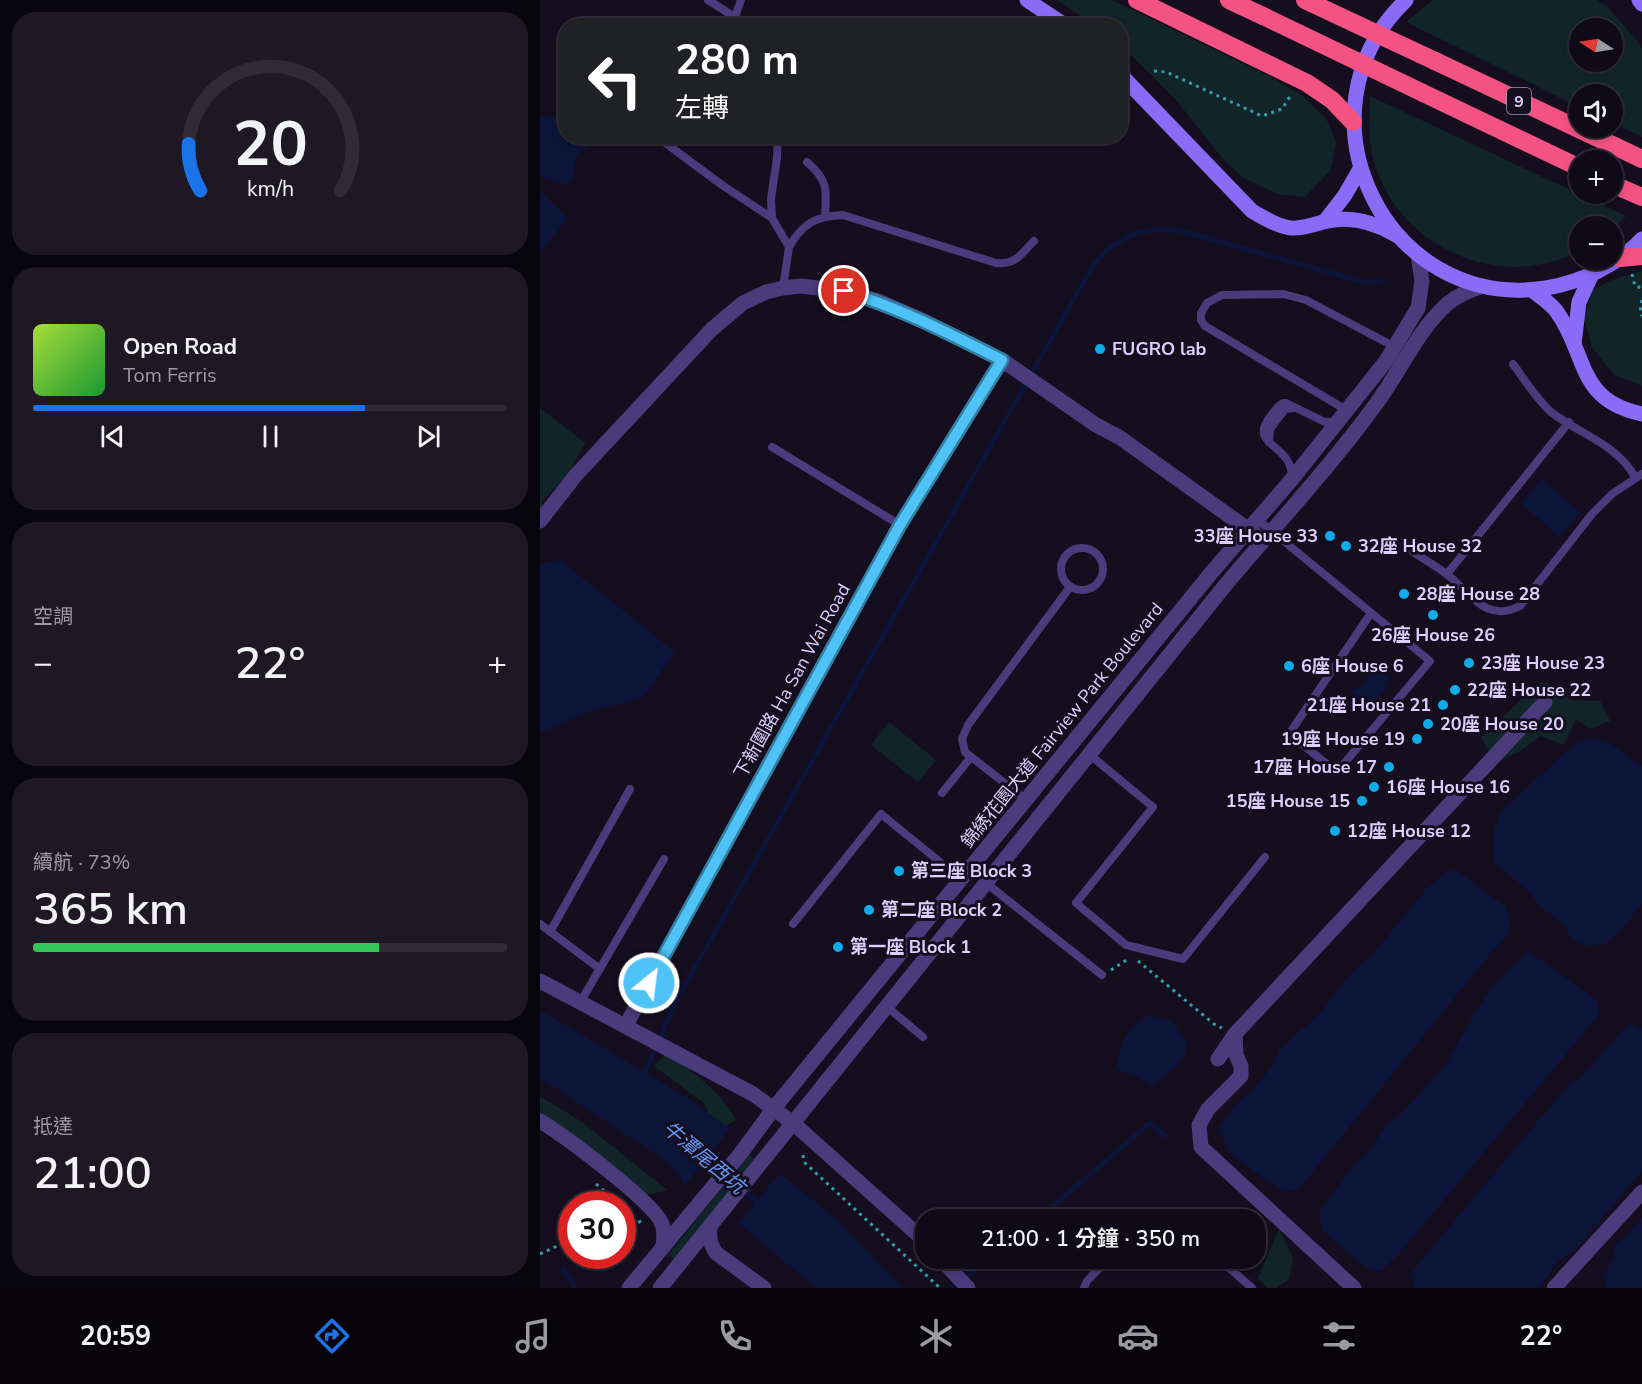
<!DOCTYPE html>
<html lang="zh-TW">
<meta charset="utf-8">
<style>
body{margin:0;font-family:"Nunito Sans","Noto Sans TC",sans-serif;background:#1d1824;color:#f1f3f6;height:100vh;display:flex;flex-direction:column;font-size:22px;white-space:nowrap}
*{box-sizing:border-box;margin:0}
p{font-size:20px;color:#9b9aa1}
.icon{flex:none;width:33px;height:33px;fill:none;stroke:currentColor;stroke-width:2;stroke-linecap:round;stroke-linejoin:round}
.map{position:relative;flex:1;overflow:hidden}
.side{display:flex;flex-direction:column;gap:12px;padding:12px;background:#08060d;width:540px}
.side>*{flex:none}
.banner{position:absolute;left:18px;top:18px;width:570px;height:126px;border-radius:24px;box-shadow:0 3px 9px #0003,0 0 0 2px #2f2b36;background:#202124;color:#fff;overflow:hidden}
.needle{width:39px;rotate:282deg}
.controls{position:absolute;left:1029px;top:18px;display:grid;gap:12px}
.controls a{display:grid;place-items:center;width:54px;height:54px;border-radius:50%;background:#0f0a17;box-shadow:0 3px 9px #0003,0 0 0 2px #2f2b36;font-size:30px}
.speed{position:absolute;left:18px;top:1191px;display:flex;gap:12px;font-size:30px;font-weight:700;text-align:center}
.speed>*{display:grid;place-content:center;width:78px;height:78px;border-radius:50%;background:#0f0a17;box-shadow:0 3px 9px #0003,0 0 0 2px #2f2b36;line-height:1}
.speed .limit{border:9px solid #d22;background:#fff;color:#111}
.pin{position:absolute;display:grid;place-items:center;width:51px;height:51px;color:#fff;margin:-26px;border:3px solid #fff;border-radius:50%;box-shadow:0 2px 6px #0007}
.me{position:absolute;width:66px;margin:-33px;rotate:29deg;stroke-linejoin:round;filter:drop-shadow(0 0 4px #0008)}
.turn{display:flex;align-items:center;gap:21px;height:126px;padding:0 18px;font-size:27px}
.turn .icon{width:78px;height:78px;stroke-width:2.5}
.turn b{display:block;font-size:42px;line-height:51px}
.big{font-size:45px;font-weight:600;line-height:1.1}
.side .tile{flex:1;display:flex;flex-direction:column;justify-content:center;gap:9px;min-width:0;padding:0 21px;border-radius:24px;background:#1d1824}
.side .dial{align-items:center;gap:0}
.dial svg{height:156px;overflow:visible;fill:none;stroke:#2f2b36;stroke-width:7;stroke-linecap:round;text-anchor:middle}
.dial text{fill:#f1f3f6;stroke:none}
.song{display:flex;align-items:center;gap:18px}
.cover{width:72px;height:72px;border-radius:9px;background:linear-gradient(135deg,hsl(80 70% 55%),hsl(130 70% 35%))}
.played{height:6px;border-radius:3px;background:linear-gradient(90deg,#1a73e8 70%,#2f2b36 70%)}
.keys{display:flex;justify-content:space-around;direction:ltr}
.heat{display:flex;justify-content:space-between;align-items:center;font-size:33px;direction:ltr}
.charge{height:9px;border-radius:4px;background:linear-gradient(90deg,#34c759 73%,#2f2b36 0)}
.trip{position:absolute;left:375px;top:1209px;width:351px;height:60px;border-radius:24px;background:#0f0a17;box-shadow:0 3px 9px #0003,0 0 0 2px #2f2b36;font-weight:600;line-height:60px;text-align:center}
.dock{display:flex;height:96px;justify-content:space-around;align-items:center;background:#060409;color:#9b9aa1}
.dock .icon{width:42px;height:42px}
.dock .current{color:#1a73e8}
.dock b{font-size:27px;color:#f1f3f6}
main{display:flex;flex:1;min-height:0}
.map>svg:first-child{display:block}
.green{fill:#112529;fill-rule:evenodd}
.water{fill:#0c143a}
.pier{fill:#140e1f}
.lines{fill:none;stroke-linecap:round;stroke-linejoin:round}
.stream{stroke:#0c143a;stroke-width:5}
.path{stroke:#359caa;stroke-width:3;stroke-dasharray:3 4.5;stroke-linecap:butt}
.service{stroke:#4a3c7c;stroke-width:8}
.minor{stroke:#4a3c7c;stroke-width:15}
.tertiary{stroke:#4a3c7c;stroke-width:15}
.secondary{stroke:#896cf6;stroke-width:15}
.motorway{stroke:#f45282;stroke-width:18}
.motorway-bridge{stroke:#f45282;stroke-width:18}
.route-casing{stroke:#337fa1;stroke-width:15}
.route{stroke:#4fc3f7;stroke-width:10}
.poi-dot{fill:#0eabe9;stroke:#140e1f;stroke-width:2}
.labels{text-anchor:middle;stroke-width:6;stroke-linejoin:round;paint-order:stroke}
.shield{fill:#140e1f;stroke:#a195ba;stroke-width:1.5}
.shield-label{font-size:16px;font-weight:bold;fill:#ddcffc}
.poi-label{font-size:18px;font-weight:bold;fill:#ddcffc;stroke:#140e1f;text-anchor:start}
.street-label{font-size:18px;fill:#ddcffc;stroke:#140e1f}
.water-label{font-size:20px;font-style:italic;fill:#6497f6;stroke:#140e1f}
</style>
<main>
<section class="side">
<div class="tile dial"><svg viewBox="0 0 100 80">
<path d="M14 69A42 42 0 1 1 86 69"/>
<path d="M14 69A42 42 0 0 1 8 45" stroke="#1a73e8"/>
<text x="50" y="56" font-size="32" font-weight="700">20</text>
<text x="50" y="72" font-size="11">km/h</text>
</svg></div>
<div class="tile">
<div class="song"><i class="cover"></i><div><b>Open Road</b><p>Tom Ferris</p></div></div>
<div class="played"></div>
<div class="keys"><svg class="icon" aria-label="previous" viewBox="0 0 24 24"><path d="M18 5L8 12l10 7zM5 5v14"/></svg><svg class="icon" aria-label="pause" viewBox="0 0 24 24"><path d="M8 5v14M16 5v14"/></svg><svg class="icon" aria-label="next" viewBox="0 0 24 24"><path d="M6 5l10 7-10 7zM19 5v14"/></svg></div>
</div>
<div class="tile"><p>空調</p>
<div class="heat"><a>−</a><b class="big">22°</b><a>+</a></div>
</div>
<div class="tile"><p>續航 · 73%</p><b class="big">365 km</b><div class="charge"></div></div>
<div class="tile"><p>抵達</p><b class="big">21:00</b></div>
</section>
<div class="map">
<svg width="1102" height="1288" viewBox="0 0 1102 1288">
<rect width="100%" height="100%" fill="#140e1f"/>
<g class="green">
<path d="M 517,0 L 572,0 L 727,75 L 763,96 L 786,118 L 796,142 L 791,170 L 765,197 L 737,194 L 702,177 L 683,159 L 637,101 L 581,45 L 580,26 L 554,25 Z"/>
<path d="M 893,0 L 1057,0 L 1068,7 L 1099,43 L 1102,49 L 1102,137 L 1073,123 L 1072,94 L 1040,94 L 1039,107 L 866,22 ZM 1040,28 L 1072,28 L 1072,62 L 1040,62 Z"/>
<path d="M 830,96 L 1086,216 L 1073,229 L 1072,226 L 1040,226 L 1039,251 C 962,292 861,249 835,165 C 828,142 829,119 830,96 Z"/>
<path d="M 1102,271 L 1102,386 L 1074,375 L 1052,347 L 1044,318 L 1053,290 L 1069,281 Z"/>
<path d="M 0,408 L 45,443 L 29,474 L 2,501 L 6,523 L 0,524 Z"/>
<path d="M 1008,682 L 1031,700 L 1060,701 L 1070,721 L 1050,729 L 1036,719 L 1024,745 L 1000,736 L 982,750 L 955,763 L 941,738 L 997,684 Z"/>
<path d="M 349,722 L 396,760 L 378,782 L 331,745 Z"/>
<path d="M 127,1053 C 150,1069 183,1094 196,1120 L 174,1132 L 165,1104 L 114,1066 Z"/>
<path d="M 0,1096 L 42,1122 L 127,1190 L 106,1195 L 0,1114 Z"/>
<path d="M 209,1155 L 216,1159 L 135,1260 L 128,1255 Z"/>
<path d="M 739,1229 L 753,1258 L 749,1279 L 737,1288 L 727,1288 L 718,1278 Z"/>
</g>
<g class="water">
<path d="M 12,115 L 22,123 L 25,122 L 26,136 C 35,136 45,137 48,148 C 29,159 37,164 32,182 L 24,184 L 0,176 L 0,117 Z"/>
<path d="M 0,191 L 28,218 L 0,253 Z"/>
<path d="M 1002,479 L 1041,513 L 1019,537 L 981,503 Z"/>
<path d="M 20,560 L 135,652 L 103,698 L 54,710 L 0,733 L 0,564 Z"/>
<path d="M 839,667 C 856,674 848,686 839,696 C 835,700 830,707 825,709 C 815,712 805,700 812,692 C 815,688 820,687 824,684 C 829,675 828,669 839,667 Z"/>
<path d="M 1052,738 L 1069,742 L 1102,767 L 1102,903 L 1082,930 L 1066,944 L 1049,946 L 1033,940 L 1023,924 L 1002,908 L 985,888 L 955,864 C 950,844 952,825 964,808 L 1035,744 Z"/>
<path d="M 907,871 L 918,871 L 965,906 L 971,921 L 968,935 L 951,953 L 759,1189 L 744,1191 L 724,1179 L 689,1152 L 678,1128 L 696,1104 L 711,1092 L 731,1067 L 740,1049 L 779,1014 L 811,973 L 833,954 L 886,889 Z"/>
<path d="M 988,951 L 1057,1000 L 1059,1015 L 858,1255 L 841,1271 L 826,1268 L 783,1231 L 780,1221 L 780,1211 L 815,1163 L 826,1155 L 848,1123 L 864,1111 L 906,1064 L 933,1016 L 953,986 Z"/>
<path d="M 0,1010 L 154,1102 L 190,1129 L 145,1186 L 134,1169 L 120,1157 L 0,1078 Z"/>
<path d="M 609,1015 L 633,1022 L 648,1045 L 642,1060 L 613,1087 L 598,1077 L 576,1069 C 581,1043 585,1028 609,1015 Z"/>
<path d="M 1091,1024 L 1102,1029 L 1102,1171 L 1037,1248 L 1018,1262 L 999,1288 L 873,1288 L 872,1272 L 879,1263 L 1030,1083 L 1038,1080 L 1085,1028 Z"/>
<path d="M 240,1173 L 296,1219 L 364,1288 L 276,1288 L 198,1223 Z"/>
<path d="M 1102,1217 L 1102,1288 L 1067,1288 L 1063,1277 L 1075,1255 L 1073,1250 L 1075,1244 L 1084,1239 Z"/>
</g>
<path class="pier" d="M 192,1127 L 193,1131 L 147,1188 L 143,1189 Z"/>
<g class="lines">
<g class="stream">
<path d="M 105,1072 L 135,1003 L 552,267 L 569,248 L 593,234 L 618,229 L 642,231 L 827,283 L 844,281"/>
<path d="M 163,1155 L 222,1206"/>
<path d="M 497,1220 L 610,1123 L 626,1136"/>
<path d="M 23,1269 L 36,1288"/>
<path d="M 412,1288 L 451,1258"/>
</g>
<g class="path">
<path d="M 614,71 L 626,72 L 722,116 L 742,109 L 751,95"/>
<path d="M 1092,274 L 1095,286 L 1102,288"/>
<path d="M 1102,300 L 1100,312 L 1102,316"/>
<path d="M 598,961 L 674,1024 L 682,1028"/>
<path d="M 571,970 L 588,959"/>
<path d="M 263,1155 L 264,1162 L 400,1288"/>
<path d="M 56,1184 L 80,1204"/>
<path d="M 82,1224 L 92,1231 L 100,1221 L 98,1219"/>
<path d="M 0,1254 L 32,1239"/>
</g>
<g class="service">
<path d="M 168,0 L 209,26"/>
<path d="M 195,17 L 201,0"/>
<path d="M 116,136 L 182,185 L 232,218"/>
<path d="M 238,136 L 237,158 L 231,199 L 232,218 L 249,247 L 243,288"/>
<path d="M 267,162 C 288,180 287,190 285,216"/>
<path d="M 249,247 C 263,223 276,216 303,215 L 456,263 C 476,265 481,254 494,241"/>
<path d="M 973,364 C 985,380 996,399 1011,412 C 1039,434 1077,444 1095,477"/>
<path d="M 808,411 L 665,326 L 661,320 L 661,313 L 667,303 L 682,295 L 743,294 L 766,300 L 855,347"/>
<path d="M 729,442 L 730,429 L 745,409 L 754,408"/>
<path d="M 232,447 L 360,525"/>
<path d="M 752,479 C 752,471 750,462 744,456 C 732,442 714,438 730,417 C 734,412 737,406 743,403 L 746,403 L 785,422 L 796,422"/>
<path d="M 718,520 L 890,661 L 797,772 L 749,734 L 831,613"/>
<path d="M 865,547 C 879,556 893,564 905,573 C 930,591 944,624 980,606 L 1052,514 L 1072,494 L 1102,474"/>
<circle cx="542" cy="569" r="21"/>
<path d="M 907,574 L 1029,422"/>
<path d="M 550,755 L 613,807 L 536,903 L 586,945 L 643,959 L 725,857"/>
<path d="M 402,793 L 431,757"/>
<path d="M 486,800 L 425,752 L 422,739 L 428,725 L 530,587"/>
<path d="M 446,883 L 562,975"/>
<path d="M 0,924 L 60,969"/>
<path d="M 253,924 L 341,814 L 421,879"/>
<path d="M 10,932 L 90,789"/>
<path d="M 41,1001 L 124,859"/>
<path d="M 346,1006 L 383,1037"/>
<path d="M 606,1220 C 617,1208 622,1210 633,1220"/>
<path d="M 678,1258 L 712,1288"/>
<path d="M 544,1288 L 547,1281 L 569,1258"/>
</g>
<g class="minor">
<path d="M 0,521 L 36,475 L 172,329 L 203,303 L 226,292 L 243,288 L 261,286 L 304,291 L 341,302 L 384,321 L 462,360 L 556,425 L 579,437 L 723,540"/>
<path d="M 86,1025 L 360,525 L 462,360"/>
<path d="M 695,1034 L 696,1055 L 701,1066 L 701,1076 L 668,1109 L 659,1125 L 661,1147 L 814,1288"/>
<path d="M 678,1059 L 695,1034 L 1005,702"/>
<path d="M 0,1121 C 23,1135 114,1202 122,1224 C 125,1231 124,1239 123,1247"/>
<path d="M 170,1227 C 169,1238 170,1244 176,1253 L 224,1288"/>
<path d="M 89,1288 L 201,1153 L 234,1108"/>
<path d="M 120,1288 L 253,1123"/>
<path d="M 1014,1288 L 1102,1192"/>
</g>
<g class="tertiary">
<path d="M 0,981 L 213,1094 L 253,1123 L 386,1242"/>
<path d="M 234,1108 L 672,572 L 752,479 L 846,361 L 878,308 L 882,281 L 878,254"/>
<path d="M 253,1123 L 687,583 C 737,524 790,467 836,404 C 859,373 878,330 907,304 C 918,295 930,290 943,286"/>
<path d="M 400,1258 L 428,1288"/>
</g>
<g class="secondary">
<path d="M 487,0 L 526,26"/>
<path d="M 866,0 C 749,112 845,313 1006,288 C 1042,282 1077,265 1102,239"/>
<path d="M 1099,0 L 1102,4"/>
<path d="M 580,74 L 712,211 C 724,218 737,226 751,228 C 761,229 773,225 783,222 C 809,215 834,222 856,235"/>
<path d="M 785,221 L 805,195 L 820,169"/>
<path d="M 992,290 C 1000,297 1011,303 1017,312 C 1048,355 1036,400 1102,414"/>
<path d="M 1034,344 L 1039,302 L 1052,274"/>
</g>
<g class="motorway">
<path d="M 597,0 L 767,83 L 792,100 L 813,122"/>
<path d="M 689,0 L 723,16"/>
<path d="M 895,61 L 1102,159"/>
<path d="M 883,93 L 1040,168"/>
<path d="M 1072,184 L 1102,197"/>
<path d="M 1080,258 L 1102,256"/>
</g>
<g class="motorway-bridge">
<path d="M 765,0 L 895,61"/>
<path d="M 723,16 L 883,93"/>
</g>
</g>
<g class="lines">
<g class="route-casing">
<path id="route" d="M 109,983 L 360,525 L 462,360 C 410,334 360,308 304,291"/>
</g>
<use href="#route" class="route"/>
</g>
<g class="poi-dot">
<circle cx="560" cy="349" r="6"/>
<circle cx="790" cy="536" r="6"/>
<circle cx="806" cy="546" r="6"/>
<circle cx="864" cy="594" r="6"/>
<circle cx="893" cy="615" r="6"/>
<circle cx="929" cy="663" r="6"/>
<circle cx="749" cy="666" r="6"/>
<circle cx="915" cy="690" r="6"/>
<circle cx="903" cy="705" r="6"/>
<circle cx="888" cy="724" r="6"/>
<circle cx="877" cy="739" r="6"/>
<circle cx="849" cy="767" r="6"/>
<circle cx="834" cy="787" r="6"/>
<circle cx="822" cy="801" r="6"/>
<circle cx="795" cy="831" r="6"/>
<circle cx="359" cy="871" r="6"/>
<circle cx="329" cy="910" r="6"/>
<circle cx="298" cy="947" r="6"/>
</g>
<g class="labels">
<rect class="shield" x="967" y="88" width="24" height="26" rx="4.5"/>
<g class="shield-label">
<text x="979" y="107">9</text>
</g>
<g class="poi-label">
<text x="572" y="355">FUGRO lab</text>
<text x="778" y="542" text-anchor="end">33座 House 33</text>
<text x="818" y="552">32座 House 32</text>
<text x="876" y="600">28座 House 28</text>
<text x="893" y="641" text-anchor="middle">26座 House 26</text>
<text x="941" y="669">23座 House 23</text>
<text x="761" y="672">6座 House 6</text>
<text x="927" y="696">22座 House 22</text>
<text x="891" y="711" text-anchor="end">21座 House 21</text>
<text x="900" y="730">20座 House 20</text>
<text x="865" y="745" text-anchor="end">19座 House 19</text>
<text x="837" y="773" text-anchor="end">17座 House 17</text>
<text x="846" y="793">16座 House 16</text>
<text x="810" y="807" text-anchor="end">15座 House 15</text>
<text x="807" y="837">12座 House 12</text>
<text x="371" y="877">第三座 Block 3</text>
<text x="341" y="916">第二座 Block 2</text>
<text x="310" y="953">第一座 Block 1</text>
</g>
<g class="street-label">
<text transform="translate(252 681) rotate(-61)" y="6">下新圍路 Ha San Wai Road</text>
<text transform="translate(522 725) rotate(-51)" y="6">錦綉花園大道 Fairview Park Boulevard</text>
</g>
<g class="water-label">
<text transform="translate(164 1157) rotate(40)" y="7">牛潭尾西坑</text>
</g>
</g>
</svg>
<div class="controls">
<a><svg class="needle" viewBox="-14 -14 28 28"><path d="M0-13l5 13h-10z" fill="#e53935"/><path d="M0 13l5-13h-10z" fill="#9b9aa1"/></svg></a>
<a><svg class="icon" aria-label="sound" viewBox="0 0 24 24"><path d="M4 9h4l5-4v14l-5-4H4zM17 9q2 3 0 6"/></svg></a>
<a>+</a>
<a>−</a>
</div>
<div class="speed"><div class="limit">30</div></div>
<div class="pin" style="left:304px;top:291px;background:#d93025"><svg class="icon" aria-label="arrive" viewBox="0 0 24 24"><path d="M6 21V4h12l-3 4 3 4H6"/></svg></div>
<svg class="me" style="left:109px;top:983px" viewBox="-20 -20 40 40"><circle r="17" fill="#4fc3f7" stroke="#fff" stroke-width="3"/><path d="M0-11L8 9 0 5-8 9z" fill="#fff"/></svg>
<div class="trip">21:00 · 1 分鐘 · 350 m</div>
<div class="banner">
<div class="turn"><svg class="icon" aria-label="left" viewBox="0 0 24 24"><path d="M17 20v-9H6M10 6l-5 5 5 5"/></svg><div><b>280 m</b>左轉</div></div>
</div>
</div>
</main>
<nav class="dock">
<b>20:59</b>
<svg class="icon current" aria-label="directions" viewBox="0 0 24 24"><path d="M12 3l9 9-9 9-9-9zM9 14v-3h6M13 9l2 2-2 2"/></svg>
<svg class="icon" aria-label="music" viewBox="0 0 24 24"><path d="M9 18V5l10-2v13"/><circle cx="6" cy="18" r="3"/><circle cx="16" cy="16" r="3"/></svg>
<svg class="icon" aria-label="phone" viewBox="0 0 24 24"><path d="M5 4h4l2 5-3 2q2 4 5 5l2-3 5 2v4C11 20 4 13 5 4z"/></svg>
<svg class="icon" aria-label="climate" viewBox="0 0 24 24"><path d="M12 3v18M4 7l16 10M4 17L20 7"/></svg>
<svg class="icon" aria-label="car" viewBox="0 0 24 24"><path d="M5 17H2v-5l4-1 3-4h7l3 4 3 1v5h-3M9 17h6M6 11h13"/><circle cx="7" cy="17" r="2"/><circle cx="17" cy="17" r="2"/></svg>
<svg class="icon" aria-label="filters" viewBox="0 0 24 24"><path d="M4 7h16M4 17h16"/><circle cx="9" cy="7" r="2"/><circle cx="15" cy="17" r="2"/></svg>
<b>22°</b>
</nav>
